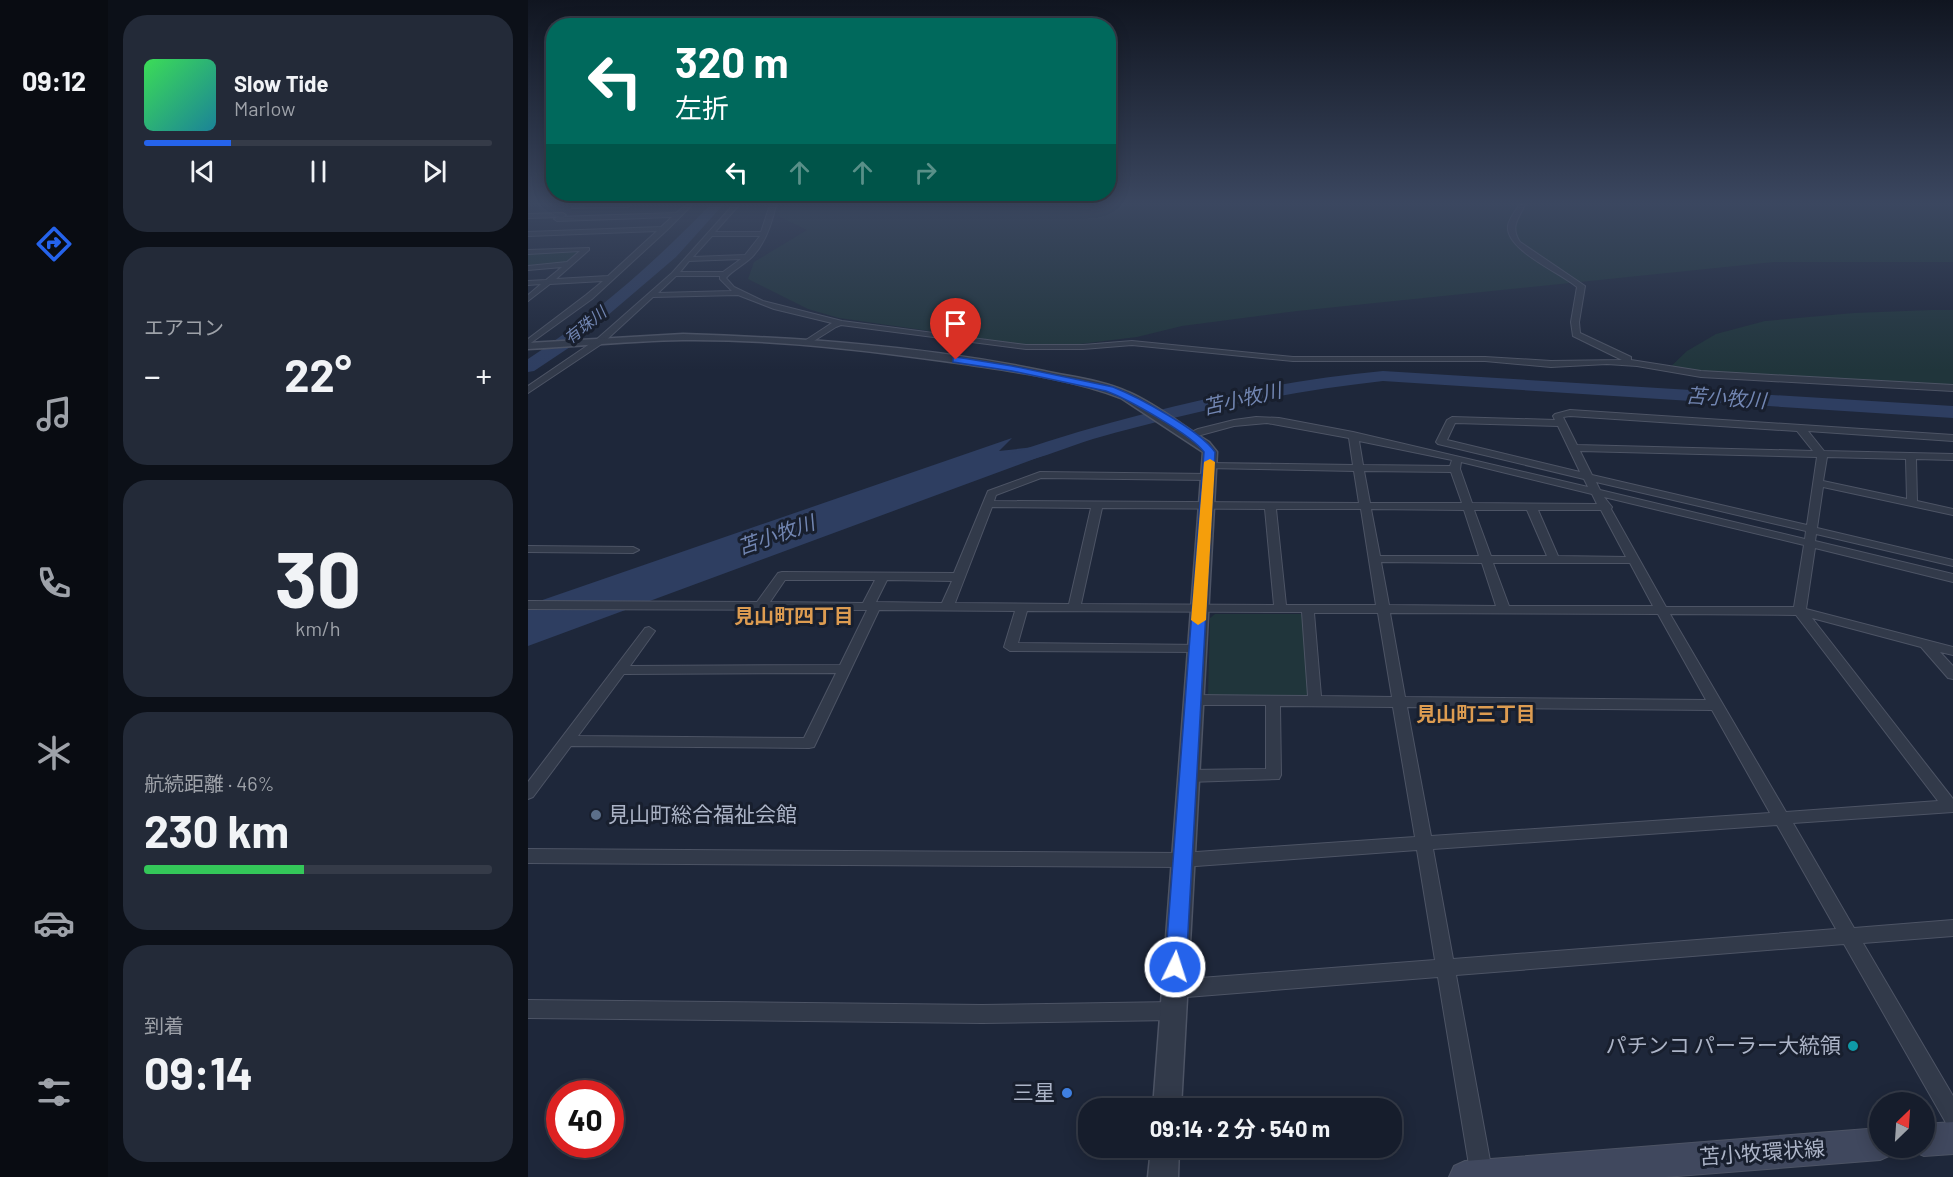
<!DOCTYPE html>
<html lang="ja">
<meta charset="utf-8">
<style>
body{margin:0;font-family:Barlow,"Noto Sans JP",sans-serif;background:#232a38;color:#f1f3f6;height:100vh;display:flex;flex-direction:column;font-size:22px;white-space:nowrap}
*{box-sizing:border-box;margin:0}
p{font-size:20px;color:#9ea2a9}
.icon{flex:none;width:33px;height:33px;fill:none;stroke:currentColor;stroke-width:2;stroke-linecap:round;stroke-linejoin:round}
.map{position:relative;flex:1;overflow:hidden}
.drawer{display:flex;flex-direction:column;gap:15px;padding:15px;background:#0c1018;width:420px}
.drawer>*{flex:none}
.hud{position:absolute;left:18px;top:18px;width:570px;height:183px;border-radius:24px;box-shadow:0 3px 15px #0003,0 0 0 2px #353b48;background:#00695c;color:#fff;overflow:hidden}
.needle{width:39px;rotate:25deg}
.tools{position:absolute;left:1341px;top:1092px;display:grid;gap:12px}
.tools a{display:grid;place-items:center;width:66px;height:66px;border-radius:50%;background:#161d2c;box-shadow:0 3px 15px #0003,0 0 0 2px #353b48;font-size:30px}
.speed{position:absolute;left:18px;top:1080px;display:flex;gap:12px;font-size:30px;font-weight:700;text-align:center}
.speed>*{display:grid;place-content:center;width:78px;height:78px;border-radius:50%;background:#161d2c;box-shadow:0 3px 15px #0003,0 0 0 2px #353b48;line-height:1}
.speed .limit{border:9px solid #d22;background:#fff;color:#111}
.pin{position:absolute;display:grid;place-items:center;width:51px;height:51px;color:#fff;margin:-62px -26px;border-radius:50% 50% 50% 0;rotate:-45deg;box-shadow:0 0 6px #0007}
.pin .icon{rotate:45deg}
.me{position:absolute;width:66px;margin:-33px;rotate:4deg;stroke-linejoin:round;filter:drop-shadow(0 0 4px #0008)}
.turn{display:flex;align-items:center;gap:21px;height:126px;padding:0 30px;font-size:27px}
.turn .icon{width:78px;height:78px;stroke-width:2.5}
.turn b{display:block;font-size:42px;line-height:51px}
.lanes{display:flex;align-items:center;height:57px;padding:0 30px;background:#0003;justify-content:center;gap:30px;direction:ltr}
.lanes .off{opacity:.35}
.big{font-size:45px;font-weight:700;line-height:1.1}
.drawer .card{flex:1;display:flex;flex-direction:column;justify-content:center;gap:9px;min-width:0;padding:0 21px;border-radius:24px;background:#232a38}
.drawer .dial{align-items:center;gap:0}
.dial b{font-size:78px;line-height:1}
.song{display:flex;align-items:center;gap:18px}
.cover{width:72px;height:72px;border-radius:9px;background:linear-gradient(135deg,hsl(130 70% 55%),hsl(190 70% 35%))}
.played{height:6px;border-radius:3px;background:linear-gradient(90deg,#2563eb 25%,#353b48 25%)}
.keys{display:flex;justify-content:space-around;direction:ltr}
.heat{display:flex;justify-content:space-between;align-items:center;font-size:33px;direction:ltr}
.charge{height:9px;border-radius:4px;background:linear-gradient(90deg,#34c759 46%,#353b48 0)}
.trip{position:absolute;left:550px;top:1098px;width:324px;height:60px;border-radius:24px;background:#161d2c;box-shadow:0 3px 15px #0003,0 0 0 2px #353b48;font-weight:700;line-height:60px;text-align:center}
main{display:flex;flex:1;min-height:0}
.tabs{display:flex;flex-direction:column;width:108px;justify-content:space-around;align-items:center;background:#090c12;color:#9ea2a9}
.tabs .icon{width:42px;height:42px}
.tabs .active{color:#2563eb}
.tabs b{font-size:27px;color:#f1f3f6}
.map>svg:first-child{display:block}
.green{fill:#20353b}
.water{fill:#2e3e61}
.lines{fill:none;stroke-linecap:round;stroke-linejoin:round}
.river{fill:#2e3e61;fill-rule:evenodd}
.minor-casing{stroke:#4d5465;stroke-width:2}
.tertiary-casing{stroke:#4d5465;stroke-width:3}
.secondary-casing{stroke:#4d5465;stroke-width:2}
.minor{fill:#323a4a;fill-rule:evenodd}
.tertiary{fill:#323a4a;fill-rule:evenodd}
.secondary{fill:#40485e;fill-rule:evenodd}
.route{fill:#2563eb;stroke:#184099;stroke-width:1.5}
.slow{fill:#f59e0b}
.service-dot{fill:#5c6f8a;stroke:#181f2e;stroke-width:2}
.culture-dot{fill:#0f9aa8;stroke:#181f2e;stroke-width:2}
.shop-dot{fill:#3f7fe0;stroke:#181f2e;stroke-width:2}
.labels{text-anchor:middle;stroke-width:6;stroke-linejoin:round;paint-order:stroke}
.far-water-label{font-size:16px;font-style:italic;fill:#7286b2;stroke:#181f2e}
.water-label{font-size:20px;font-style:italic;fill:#7286b2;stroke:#181f2e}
.neighbourhood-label{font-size:20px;font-weight:bold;fill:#dd9c51;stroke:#181f2e}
.near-poi-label{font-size:21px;fill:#acb4c7;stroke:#181f2e;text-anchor:end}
.near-street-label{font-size:21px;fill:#acb4c7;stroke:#181f2e}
</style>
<main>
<nav class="tabs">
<b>09:12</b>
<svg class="icon active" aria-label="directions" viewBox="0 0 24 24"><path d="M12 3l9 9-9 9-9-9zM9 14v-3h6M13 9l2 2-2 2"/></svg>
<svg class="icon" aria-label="music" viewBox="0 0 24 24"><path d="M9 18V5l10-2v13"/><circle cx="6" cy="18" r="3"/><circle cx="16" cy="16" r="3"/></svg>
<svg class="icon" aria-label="phone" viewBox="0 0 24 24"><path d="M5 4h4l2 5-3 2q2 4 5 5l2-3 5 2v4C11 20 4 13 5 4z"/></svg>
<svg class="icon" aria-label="climate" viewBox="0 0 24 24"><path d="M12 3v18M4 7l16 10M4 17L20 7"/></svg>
<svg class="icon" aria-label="car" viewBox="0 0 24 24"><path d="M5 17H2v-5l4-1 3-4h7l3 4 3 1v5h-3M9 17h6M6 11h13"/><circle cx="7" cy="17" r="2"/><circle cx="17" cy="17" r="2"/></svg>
<svg class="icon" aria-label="filters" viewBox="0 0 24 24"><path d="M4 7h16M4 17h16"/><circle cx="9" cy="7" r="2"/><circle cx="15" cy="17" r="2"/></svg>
</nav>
<section class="drawer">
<div class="card">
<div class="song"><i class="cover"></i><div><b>Slow Tide</b><p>Marlow</p></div></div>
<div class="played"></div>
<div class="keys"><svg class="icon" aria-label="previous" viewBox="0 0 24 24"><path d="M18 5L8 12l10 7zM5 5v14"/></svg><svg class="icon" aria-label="pause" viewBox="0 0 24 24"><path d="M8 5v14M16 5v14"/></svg><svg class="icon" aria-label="next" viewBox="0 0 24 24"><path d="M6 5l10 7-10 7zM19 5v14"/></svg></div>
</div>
<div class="card"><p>エアコン</p>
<div class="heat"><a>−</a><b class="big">22°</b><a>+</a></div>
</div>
<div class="card dial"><b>30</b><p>km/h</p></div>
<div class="card"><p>航続距離 · 46%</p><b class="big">230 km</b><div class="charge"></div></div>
<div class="card"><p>到着</p><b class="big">09:14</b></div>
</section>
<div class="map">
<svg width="1425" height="1177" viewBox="0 0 1425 1177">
<rect width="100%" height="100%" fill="#1e273a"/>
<g class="green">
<path d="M 256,205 L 1425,205 L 1425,262 L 1246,262 L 769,311 L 654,326 L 609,337 L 536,346 L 505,346 L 311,318 L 280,309 L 220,279 L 226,262 L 279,230 L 252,217 L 251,211 Z"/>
<path d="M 50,251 L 41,262 L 0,267 L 0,253 Z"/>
<path d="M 1403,310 L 1425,310 L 1425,388 L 1138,371 L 1159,351 L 1188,334 L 1237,321 L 1326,313 Z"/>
<path d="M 687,614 L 776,614 L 781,698 L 680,695 L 682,618 Z"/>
</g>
<path class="water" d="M 484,438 L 471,451 L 552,442 L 0,646 L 0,605 Z"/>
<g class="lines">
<g class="river">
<path d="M 182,205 L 195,205 L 148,257 L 45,345 L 6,371 L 0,372 L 0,359 C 67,315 127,262 182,205 Z"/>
<path d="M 855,371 L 1425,406 L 1425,418 L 855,381 C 757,392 660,412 565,439 C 540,447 516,457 491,463 L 484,461 L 480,457 L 484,453 C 604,413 729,383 855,371 Z"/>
</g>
<g class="minor-casing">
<g id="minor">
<path d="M 46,205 L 103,205 L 100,207 L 44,208 Z"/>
<path d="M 158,205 L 164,205 L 139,230 L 64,299 L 0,345 L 0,339 L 58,295 L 75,281 L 22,284 L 0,301 L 0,295 L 13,284 L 0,285 L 0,281 L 18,280 L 34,267 L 0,270 L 0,266 L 39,262 L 52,251 L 0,254 L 0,250 L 61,248 L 61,250 L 28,279 L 80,276 L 129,231 L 0,236 L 0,232 L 133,227 L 144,217 L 29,221 L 26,219 L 29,217 L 148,213 Z"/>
<path d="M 205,205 L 211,205 L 187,232 L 233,232 L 242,205 L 248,205 C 244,223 237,244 224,257 C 217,264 205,270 198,278 L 206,287 L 235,301 L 314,321 L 498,345 L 555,345 L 604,341 L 765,357 L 957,357 L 1023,361 L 1094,360 L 1045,336 L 1043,322 L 1049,287 C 1033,273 977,250 980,226 C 981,218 988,211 991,205 L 997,205 C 990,219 982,227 992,242 L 1057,286 L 1051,322 L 1052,333 L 1103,357 L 1103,360 L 1173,371 L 1425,385 L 1425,391 L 1173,377 L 1109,366 L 1079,364 L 1023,367 L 957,361 L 765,361 L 604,345 L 555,349 L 498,349 L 313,325 L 308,327 L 281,344 L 278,344 L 278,340 L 304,323 L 246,309 L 210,295 L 125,297 L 75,343 L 0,393 L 0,386 L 69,339 L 144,273 ZM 184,236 L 232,236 L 217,255 L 165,257 ZM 213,259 L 195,272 L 152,272 L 161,261 ZM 148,276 L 192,276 L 192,279 L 204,291 L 130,293 Z"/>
<path d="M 0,214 L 35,213 L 38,215 L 35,217 L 0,218 Z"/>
<path d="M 1042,410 L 1425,435 L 1425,441 L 1280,431 L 1296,451 L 1425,454 L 1425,460 L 1388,459 L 1389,501 L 1425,509 L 1425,515 L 1295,487 L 1289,528 L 1425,560 L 1425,566 L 1288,534 L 1287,541 L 1425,574 L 1425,582 L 1287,548 L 1278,609 L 1425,647 L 1425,655 L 1412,652 L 1425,666 L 1425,679 L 1420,678 L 1393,647 L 1284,618 L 1425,799 L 1425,812 L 1265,823 L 1326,928 L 1425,920 L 1425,936 L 1335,943 L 1425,1096 L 1425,1126 L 1418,1123 L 1316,944 L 928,975 L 965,1177 L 943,1177 L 910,977 L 646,998 L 639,995 L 637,989 L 639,983 L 646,980 L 907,960 L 889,850 L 654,867 L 0,863 L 0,849 L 654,853 L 887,837 L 865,707 L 752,706 L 753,775 L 751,779 L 660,782 L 655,780 L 652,776 L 655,772 L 660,770 L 738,769 L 738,705 L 666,705 L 661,703 L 659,700 L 661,697 L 666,695 L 780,696 L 774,612 L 499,611 L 490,643 L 674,645 L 675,648 L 669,652 L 482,651 L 476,647 L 487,611 L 351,610 L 286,747 L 281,748 L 43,746 L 5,797 L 0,799 L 0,782 L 117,628 L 121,627 L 127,631 L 102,666 L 312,665 L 339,610 L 0,609 L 0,601 L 229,602 L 250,573 L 254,572 L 426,573 L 460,491 L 512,472 L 681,474 L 686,477 L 681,480 L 513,478 L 468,495 L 466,501 L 831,503 L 826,471 L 677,468 L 676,466 L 681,463 L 825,465 L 821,438 L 739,423 L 706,426 L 662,438 L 657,435 L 670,429 L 706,420 L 728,417 L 751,418 L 825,432 L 1060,487 L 1056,479 L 910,444 L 908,442 L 919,420 L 924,417 L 1027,420 L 1025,416 L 1027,414 ZM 1042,416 L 1269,431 L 1285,451 L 1049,445 L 1035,417 ZM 927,423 L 1030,426 L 1052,472 L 919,440 ZM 831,441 L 924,460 L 922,466 L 835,465 ZM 1052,451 L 1289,457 L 1279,525 L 1064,475 ZM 1299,457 L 1378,459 L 1379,499 L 1295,481 ZM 933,462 L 1064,494 L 1069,504 L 944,503 L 932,469 ZM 836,471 L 923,472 L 934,503 L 842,503 ZM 1068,482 L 1278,531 L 1277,539 L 1072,490 ZM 1076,497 L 1276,545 L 1266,607 L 1138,607 L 1083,509 L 1084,507 ZM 464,507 L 563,508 L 541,604 L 427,603 ZM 574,508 L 737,509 L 746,605 L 553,604 ZM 748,509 L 833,509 L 848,605 L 758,605 ZM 843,509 L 936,510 L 951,556 L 852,556 ZM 946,510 L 999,510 L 1019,556 L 963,556 ZM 1010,510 L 1073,510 L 1098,557 L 1030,556 ZM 853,562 L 954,563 L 968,606 L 861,605 ZM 965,563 L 1102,563 L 1125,606 L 981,606 ZM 257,580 L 347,580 L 335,603 L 242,602 ZM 359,580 L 424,581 L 414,603 L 348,602 ZM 786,613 L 850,613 L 864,697 L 793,696 ZM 862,613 L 1130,614 L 1178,700 L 877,697 ZM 1142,614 L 1268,615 L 1410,801 L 1258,812 ZM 308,673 L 276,738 L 50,736 L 96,674 ZM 879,707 L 1184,710 L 1242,813 L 903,836 ZM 1249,825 L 1308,929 L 925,959 L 905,849 Z"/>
<path d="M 0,546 L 105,547 L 111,550 L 105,553 L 0,552 Z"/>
<path d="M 0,1000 L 454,1005 L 645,1002 L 652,1005 L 654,1011 L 652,1017 L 645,1020 L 454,1023 L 0,1018 Z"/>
</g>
</g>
<g class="tertiary-casing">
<g id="tertiary">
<path d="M 155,334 C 276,338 397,346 516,371 C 543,377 574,380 600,392 C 628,404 655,426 681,442 L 689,452 L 653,1108 L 625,1108 L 675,452 L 593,398 C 544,379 488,372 437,364 C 344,351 249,339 155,340 C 103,341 51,346 0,349 L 0,343 Z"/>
<path d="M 623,1148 L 651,1148 L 650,1177 L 620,1177 Z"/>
</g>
</g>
<g class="secondary-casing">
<g id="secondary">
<path d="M 1425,1122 L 1425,1154 L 1396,1156 L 1385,1151 L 1383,1148 L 1396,1148 L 1396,1124 Z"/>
<path d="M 1352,1128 L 1352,1148 L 1366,1148 L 1363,1155 L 1352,1160 L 1137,1177 L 921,1177 L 926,1166 L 937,1161 Z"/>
</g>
</g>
<use href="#minor" class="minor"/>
<use href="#tertiary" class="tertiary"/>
<use href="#secondary" class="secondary"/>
</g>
<linearGradient id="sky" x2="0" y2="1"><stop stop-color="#101520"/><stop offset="0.55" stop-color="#3b4760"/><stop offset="1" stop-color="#3b4760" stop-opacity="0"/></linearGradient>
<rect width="1425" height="370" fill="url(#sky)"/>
<path class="route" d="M 428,357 L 484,366 L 585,387 C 610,397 672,430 687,452 L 658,967 L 655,974 L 647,977 L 640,974 L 637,967 L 676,452 C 664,435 600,399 578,391 L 484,371 L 425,362 L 425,358 Z"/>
<path class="slow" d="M 682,459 L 687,462 L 678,620 L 670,625 L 663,620 L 676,462 Z"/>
<circle class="service-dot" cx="68" cy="815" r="6"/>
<circle class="culture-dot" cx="1325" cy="1046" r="6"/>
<circle class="shop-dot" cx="539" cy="1093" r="6"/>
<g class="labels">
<g class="far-water-label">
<text transform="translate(57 325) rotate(-39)" y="6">有珠川</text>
</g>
<g class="water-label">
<text transform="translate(1198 398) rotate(4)" y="7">苫小牧川</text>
<text transform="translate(714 399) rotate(-13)" y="7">苫小牧川</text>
<text transform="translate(248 535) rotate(-19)" y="7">苫小牧川</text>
</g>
<g class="neighbourhood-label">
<text x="266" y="623">見山町四丁目</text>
<text x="948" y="721">見山町三丁目</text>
</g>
<g class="near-poi-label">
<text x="80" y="822" text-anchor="start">見山町総合福祉会館</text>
<text x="1313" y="1053">パチンコ パーラー大統領</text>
<text x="527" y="1100">三星</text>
</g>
<g class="near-street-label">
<text transform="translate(1234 1153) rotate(-4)" y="7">苫小牧環状線</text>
</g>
</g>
</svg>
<div class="tools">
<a><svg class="needle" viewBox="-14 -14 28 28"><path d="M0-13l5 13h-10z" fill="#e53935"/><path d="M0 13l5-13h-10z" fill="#9ea2a9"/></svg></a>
</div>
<div class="speed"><div class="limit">40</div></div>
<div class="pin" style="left:428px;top:360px;background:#d93025"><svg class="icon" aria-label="arrive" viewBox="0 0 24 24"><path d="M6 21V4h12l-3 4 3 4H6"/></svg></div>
<svg class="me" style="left:647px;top:967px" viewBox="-20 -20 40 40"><circle r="17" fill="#2563eb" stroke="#fff" stroke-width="3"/><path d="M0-11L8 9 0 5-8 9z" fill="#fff"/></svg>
<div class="trip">09:14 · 2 分 · 540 m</div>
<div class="hud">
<div class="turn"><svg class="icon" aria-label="left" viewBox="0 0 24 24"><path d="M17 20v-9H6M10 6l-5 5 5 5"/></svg><div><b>320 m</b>左折</div></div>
<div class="lanes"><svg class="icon" aria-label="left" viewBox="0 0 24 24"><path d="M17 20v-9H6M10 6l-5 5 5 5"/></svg><svg class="icon off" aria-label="ahead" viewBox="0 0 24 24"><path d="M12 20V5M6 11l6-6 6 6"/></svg><svg class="icon off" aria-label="ahead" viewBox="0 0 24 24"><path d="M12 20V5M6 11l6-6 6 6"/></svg><svg class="icon off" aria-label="right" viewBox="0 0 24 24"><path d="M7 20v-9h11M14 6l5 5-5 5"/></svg></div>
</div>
</div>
</main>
